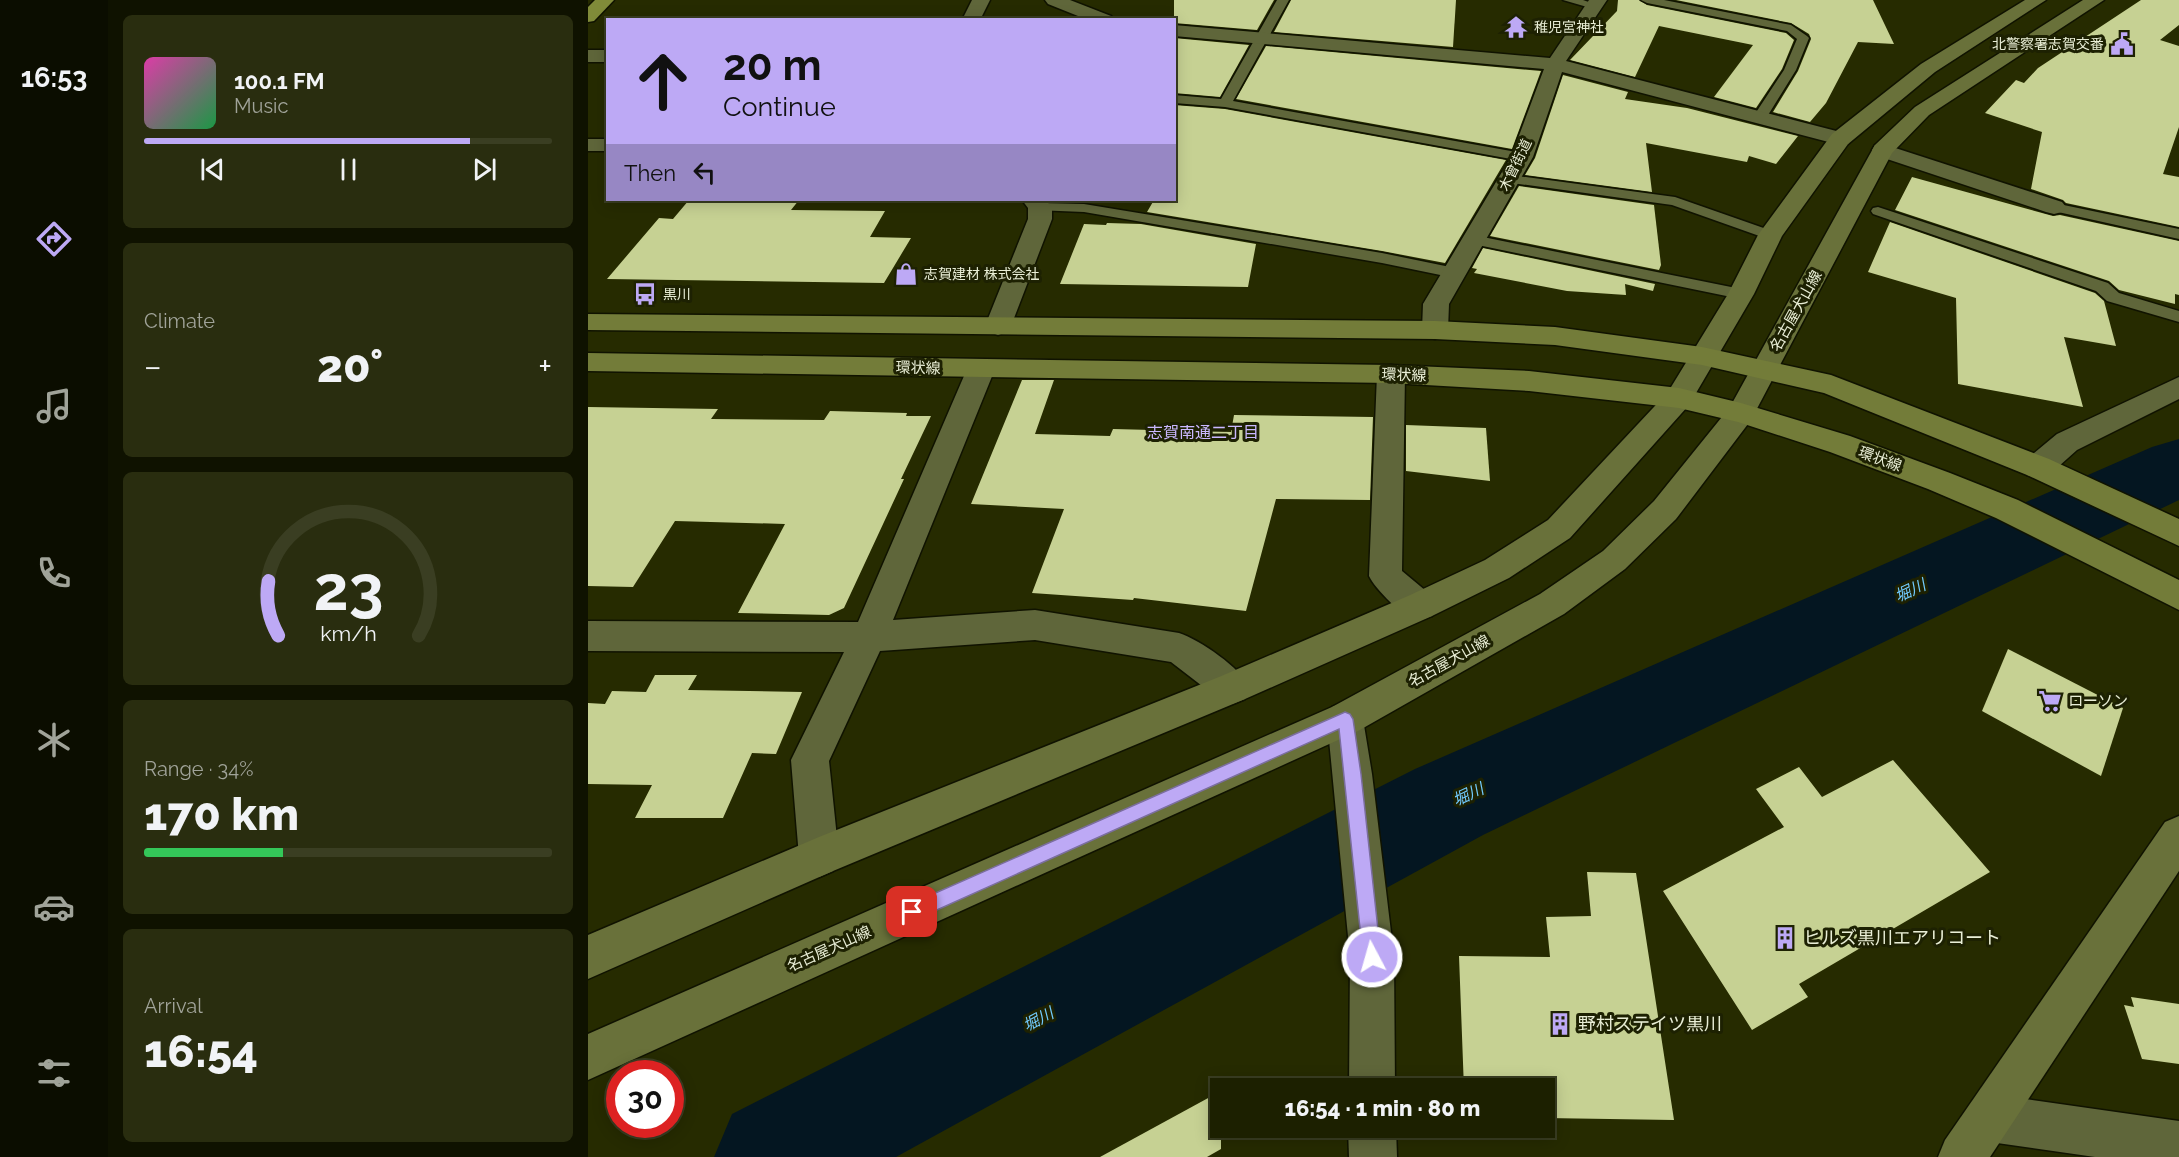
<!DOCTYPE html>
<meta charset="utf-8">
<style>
body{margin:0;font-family:Raleway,"Noto Sans JP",sans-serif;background:#292d0f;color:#f1f3f6;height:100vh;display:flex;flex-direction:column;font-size:22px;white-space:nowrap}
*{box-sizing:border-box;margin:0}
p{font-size:20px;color:#a0a399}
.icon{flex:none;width:33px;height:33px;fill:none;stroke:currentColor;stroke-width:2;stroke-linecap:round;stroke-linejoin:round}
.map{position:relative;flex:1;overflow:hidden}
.panel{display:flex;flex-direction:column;gap:15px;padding:15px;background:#0f1200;width:480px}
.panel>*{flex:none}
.guide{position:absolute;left:18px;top:18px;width:570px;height:183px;border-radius:0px;box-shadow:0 3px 15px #0003,0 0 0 2px #3a3e22;background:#bda9f5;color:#111;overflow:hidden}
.speed{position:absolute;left:18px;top:1060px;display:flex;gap:12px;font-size:30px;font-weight:700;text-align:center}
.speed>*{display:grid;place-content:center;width:78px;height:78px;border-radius:50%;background:#1c2000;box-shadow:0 3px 15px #0003,0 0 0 2px #3a3e22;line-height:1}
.speed .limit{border:9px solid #d22;background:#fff;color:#111}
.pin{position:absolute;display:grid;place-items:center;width:51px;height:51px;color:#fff;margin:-26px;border-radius:12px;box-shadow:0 3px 9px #0006}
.me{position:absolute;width:66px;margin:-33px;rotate:354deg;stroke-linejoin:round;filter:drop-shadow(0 0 4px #0008)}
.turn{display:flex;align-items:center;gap:21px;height:126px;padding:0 18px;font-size:27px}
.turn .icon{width:78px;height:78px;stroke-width:2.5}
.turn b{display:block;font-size:42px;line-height:51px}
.then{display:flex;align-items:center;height:57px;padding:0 18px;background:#0003;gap:12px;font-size:22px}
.big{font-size:45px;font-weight:800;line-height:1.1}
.panel .widget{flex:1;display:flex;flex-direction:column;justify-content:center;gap:9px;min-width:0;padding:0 21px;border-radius:9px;background:#292d0f}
.panel .dial{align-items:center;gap:0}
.dial svg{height:156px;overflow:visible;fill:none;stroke:#3a3e22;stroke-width:7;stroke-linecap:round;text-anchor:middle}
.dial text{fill:#f1f3f6;stroke:none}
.song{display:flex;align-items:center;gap:18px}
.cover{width:72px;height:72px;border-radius:9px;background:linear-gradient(135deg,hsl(320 70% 55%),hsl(140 70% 35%))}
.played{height:6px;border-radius:3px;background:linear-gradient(90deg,#bda9f5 80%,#3a3e22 80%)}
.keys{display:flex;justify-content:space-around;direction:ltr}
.heat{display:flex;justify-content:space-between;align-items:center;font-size:33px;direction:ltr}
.charge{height:9px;border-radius:4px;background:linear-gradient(90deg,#34c759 34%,#3a3e22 0)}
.trip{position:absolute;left:622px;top:1078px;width:345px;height:60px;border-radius:0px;background:#1c2000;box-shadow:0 3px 15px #0003,0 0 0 2px #3a3e22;font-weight:800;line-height:60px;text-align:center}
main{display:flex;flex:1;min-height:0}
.tabs{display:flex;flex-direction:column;width:108px;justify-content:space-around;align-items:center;background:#0b0d00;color:#a0a399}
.tabs .icon{width:42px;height:42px}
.tabs .on{color:#bda9f5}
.tabs b{font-size:27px;color:#f1f3f6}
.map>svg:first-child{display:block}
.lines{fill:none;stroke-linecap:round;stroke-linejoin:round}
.river{fill:#041621;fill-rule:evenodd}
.building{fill:#c6d193}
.lane-casing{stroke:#101300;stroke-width:3}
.street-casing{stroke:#101300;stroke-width:3}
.secondary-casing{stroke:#101300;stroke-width:3}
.primary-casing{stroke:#101300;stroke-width:3}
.highway-casing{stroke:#101300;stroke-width:3}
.lane{fill:#5f663a;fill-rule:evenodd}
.street{fill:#5f663a;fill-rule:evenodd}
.secondary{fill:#69713a;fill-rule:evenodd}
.primary{fill:#737c39;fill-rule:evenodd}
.highway{fill:#808b39;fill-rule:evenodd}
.route{fill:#bda9f5;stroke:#7b6e9f;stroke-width:1.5}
.labels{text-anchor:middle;stroke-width:6;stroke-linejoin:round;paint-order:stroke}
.far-poi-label{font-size:14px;fill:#e9eed6;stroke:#1d2102;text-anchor:start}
.far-street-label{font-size:14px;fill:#e9eed6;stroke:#1d2102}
.street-label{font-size:15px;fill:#e9eed6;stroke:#1d2102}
.poi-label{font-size:15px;fill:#e9eed6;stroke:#1d2102;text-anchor:start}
.neighbourhood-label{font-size:16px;fill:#cab8ff;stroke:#1d2102}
.water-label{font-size:16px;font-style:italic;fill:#72cafd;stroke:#1d2102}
.near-poi-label{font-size:18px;fill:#e9eed6;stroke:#1d2102;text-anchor:start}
</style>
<main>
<nav class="tabs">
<b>16:53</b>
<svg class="icon on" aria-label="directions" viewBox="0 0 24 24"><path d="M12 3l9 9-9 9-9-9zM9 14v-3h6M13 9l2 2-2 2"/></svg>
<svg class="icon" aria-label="music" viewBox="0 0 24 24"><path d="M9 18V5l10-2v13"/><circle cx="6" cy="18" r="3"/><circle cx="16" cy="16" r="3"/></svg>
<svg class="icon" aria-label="phone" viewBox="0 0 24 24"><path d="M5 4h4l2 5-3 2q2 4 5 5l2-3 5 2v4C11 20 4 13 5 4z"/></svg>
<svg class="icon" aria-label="climate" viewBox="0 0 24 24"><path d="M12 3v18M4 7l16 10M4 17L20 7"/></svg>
<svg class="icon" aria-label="car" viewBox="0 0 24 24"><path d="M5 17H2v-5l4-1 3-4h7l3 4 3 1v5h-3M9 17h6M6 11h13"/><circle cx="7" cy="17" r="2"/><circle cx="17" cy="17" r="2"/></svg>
<svg class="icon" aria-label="filters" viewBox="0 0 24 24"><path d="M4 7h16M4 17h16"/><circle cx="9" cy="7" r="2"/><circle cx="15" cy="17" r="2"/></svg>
</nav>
<section class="panel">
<div class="widget">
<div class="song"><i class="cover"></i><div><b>100.1 FM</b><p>Music</p></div></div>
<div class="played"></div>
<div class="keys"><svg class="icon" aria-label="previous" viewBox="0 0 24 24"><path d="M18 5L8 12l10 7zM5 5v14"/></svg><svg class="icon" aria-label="pause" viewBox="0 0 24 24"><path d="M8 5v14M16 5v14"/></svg><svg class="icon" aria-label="next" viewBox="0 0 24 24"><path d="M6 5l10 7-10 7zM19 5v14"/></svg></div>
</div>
<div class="widget"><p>Climate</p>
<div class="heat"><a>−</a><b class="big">20°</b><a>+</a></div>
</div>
<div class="widget dial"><svg viewBox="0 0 100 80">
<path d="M14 69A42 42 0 1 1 86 69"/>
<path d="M14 69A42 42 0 0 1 9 41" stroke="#bda9f5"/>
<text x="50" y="56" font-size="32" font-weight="700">23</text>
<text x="50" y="72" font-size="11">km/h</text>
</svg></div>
<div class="widget"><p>Range · 34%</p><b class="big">170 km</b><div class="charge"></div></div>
<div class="widget"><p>Arrival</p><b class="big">16:54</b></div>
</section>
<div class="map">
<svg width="1591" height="1157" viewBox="0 0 1591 1157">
<rect width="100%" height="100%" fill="#262b00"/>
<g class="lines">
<path class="river" d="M 1591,439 L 1591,500 L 895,835 L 308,1157 L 126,1157 L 144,1114 L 827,769 L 1564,447 Z"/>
</g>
<g class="building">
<path d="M 586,0 L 686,0 L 669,30 L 586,23 Z"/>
<path d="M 703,0 L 868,0 L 865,47 L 686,32 Z"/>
<path d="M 1030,0 L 1051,0 L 1059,5 L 1198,33 L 1206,40 L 1194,69 L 1168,108 L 1126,97 L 1165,45 L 1071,26 L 1047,77 L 982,60 L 1029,11 Z"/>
<path d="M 1088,0 L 1285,0 L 1306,44 L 1270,42 L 1238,103 L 1222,122 L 1185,112 L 1210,71 L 1223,39 L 1221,34 L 1203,23 Z"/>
<path d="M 1553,0 L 1591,0 L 1591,25 L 1572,40 L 1591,46 L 1591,127 L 1575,174 L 1591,177 L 1591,227 L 1478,203 L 1475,200 L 1443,189 L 1454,132 L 1397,113 L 1428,80 L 1436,83 L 1450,68 Z"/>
<path d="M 586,38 L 661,45 L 632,97 L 586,93 Z"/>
<path d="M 678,46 L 953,71 L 924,149 L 648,99 Z"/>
<path d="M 975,75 L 1040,92 L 1037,99 L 1099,108 L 1210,136 L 1188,164 L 1161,156 L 1159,162 L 1058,143 L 1064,192 L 937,175 L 947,158 Z"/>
<path d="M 586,105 L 637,109 L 918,160 L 857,263 L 794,251 L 559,212 L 566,200 L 586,200 Z"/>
<path d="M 1324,177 L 1465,216 L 1472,215 L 1591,241 L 1591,295 L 1587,294 L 1587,304 L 1531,290 L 1521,281 L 1307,210 Z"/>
<path d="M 931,186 L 1066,205 L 1073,265 L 1071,270 L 902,236 Z"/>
<path d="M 101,200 L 211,200 L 203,210 L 297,211 L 282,237 L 323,238 L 296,283 L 19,279 L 71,218 L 85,219 Z"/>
<path d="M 1302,222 L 1507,293 L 1516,301 L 1528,346 L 1476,337 L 1495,407 L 1370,384 L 1368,298 L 1280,272 Z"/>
<path d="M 519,223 L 553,224 L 668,244 L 660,287 L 472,284 L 496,224 L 518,225 Z"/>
<path d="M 895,248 L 1067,284 L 1065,291 L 1037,284 L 1038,295 L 979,291 L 886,273 L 889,269 L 884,268 Z"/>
<path d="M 434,380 L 466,380 L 447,434 L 522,436 L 525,429 L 643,432 L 646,415 L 785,417 L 782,500 L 688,499 L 658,611 L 546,598 L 545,600 L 444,593 L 476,509 L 383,504 Z"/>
<path d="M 0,407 L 130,409 L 123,419 L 236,420 L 242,411 L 319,413 L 318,416 L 343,416 L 313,479 L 316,479 L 256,608 L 241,615 L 150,613 L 197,524 L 87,521 L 45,587 L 0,586 Z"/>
<path d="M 818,425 L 898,428 L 902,481 L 818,471 Z"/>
<path d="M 1420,649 L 1535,708 L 1513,776 L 1394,711 Z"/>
<path d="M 67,675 L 109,675 L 100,690 L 214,692 L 188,754 L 164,753 L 135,818 L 47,818 L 64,785 L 0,784 L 0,703 L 17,704 L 24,691 L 58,692 Z"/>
<path d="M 1305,760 L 1402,872 L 1211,984 L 1220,997 L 1164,1030 L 1075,891 L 1196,827 L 1168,789 L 1211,767 L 1234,797 Z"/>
<path d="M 999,872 L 1048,873 L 1086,1120 L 957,1118 L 957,1089 L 876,1089 L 871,956 L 962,957 L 958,917 L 1003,916 Z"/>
<path d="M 1543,997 L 1591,1004 L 1591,1064 L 1554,1059 L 1536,1005 L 1546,1007 Z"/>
<path d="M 633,1091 L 633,1149 L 619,1157 L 512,1157 Z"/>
</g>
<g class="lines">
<g class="lane-casing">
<g id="lane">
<path d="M 689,0 L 701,0 L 645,101 L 934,153 L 941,157 L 934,161 L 637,107 L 586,103 L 586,95 L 633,99 Z"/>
<path d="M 975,0 L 995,0 L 1012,6 L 1006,9 Z"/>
<path d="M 1053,0 L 1076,0 L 1203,25 L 1219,36 L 1221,38 L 1208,70 L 1177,120 L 1167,120 L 1165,117 L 1196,70 L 1209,39 L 1199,31 L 1059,3 Z"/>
<path d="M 922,175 L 1087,197 L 1187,232 L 1190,235 L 1187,238 L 1177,238 L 1084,205 L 917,182 L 915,179 L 917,176 Z"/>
<path d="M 452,203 L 496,204 L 794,253 L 867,268 L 875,273 L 867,278 L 794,263 L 496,212 L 447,210 L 445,207 Z"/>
<path d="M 1466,203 L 1591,229 L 1591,239 L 1461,210 L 1459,207 L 1461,204 Z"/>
<path d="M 1290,207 L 1520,283 L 1531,293 L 1591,311 L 1591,322 L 1519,301 L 1508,291 L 1285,214 L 1283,211 L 1285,208 Z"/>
<path d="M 885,235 L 1153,289 L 1161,294 L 1153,299 L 880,243 L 877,240 Z"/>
</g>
</g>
<g class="street-casing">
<g id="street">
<path d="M 384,0 L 402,0 L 392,20 L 374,20 Z"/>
<path d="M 457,0 L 482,0 L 523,16 L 526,20 L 500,20 L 460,4 Z"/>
<path d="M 1001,0 L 1019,0 L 978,61 L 1260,134 L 1263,139 L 1260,144 L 1252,145 L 974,72 L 945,157 L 861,304 L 860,330 L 856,336 L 847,339 L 838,336 L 834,330 L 835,304 L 923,157 L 956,69 L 586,36 L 586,25 L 962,58 Z"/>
<rect x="0" y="50" width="20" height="12"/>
<rect x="0" y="139" width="20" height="12"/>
<path d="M 1295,144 L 1474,202 L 1478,207 L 1474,212 L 1466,214 L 1458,212 L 1287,155 L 1284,150 L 1287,145 Z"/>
<path d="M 434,200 L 457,200 L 464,207 L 464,219 L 423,326 L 419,332 L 410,335 L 401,332 L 397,326 L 440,219 L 440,208 Z"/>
<path d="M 393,360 L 403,362 L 407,369 L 305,620 L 447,610 L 591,633 C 612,640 653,668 662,688 L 657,699 L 644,704 L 631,699 L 583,662 L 447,640 L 292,651 L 241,761 L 251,857 L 245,871 L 231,877 L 217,871 L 211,857 L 203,760 L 256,652 L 0,651 L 0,621 L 270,622 L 379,369 L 383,362 Z"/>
<path d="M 803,365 L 813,367 L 817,374 L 814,571 L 844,596 L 849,606 L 844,616 C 840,617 835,620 830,620 C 816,618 787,589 781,576 L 789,374 L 793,367 Z"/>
<path d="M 1591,377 L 1591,399 L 1489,450 L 1461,475 L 1450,478 L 1439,475 L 1435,467 L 1439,459 L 1469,434 Z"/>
<path d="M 757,702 L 770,707 L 775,719 L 784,774 L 806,957 L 807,1089 L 761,1089 L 762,957 L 739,719 L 744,707 Z"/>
<path d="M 1402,1094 L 1591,1121 L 1591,1157 L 1507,1157 L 1402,1142 L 1385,1135 L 1378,1118 L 1385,1101 Z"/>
<path d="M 760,1128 L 808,1128 L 809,1157 L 761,1157 Z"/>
</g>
</g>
<g class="secondary-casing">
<g id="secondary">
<path d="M 1437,0 L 1458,0 L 1347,72 L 1260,144 L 1194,236 L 1166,294 L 1101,405 L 982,538 L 921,578 L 844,616 L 657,699 L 245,871 L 0,979 L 0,935 L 231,837 L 631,677 L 820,596 L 897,560 L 960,520 L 1080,392 L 1140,294 L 1170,235 L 1244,134 L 1333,64 Z"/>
<path d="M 1495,0 L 1516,0 L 1341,115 L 1304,153 L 1163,420 L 1088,519 L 1037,569 L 976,614 L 770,731 L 0,1080 L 0,1034 L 744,707 L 952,594 L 1015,551 L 1066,501 L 1142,407 L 1287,145 L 1327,107 Z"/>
<path d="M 1591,816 L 1591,871 L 1402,1157 L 1350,1157 L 1357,1140 L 1577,822 Z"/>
</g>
</g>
<g class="primary-casing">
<g id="primary">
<path d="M 0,314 L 847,321 L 967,327 L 1114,347 L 1243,375 L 1461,459 L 1591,519 L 1591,546 L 1439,475 L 1236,393 L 1114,365 L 967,345 L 847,339 L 0,330 Z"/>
<path d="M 0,353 L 803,365 L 941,371 L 1091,388 L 1153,403 L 1262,436 L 1362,473 L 1430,500 L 1591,580 L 1591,610 L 1408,518 L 1340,489 L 1242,452 L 1150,422 L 1091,408 L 941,391 L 803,383 L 0,371 Z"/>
</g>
</g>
<g class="highway-casing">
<path id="highway" d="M 7,0 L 26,0 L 6,21 L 0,22 L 0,7 Z"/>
</g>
<use href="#lane" class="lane"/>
<use href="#street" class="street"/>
<use href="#secondary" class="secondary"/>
<use href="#primary" class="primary"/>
<use href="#highway" class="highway"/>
</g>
<path class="route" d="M 757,712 L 762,714 L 765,719 L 773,774 L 793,957 L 791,964 L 784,966 L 778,964 L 775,957 L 751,729 L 331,918 L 324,921 L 318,918 L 316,912 L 318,906 Z"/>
<defs>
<g id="temple-bare" transform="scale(1.8)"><path d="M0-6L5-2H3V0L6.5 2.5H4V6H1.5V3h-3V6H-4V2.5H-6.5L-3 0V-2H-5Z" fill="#bda9f5" stroke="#1d2102" stroke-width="2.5" paint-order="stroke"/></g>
<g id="civic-bare" transform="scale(1.8)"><path d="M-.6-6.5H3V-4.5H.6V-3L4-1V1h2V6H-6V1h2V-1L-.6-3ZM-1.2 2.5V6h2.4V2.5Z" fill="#bda9f5" stroke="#1d2102" stroke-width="2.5" paint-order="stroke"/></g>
<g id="shop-bare" transform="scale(1.8)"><path d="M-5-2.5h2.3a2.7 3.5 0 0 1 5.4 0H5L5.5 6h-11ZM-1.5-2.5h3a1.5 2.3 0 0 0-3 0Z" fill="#bda9f5" stroke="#1d2102" stroke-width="2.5" paint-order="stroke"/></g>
<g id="bus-bare" transform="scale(1.8)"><path d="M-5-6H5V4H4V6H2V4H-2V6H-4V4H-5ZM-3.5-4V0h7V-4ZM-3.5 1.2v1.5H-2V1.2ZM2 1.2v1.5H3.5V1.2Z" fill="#bda9f5" stroke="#1d2102" stroke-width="2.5" paint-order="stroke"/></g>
<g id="supermarket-bare" transform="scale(1.8)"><path d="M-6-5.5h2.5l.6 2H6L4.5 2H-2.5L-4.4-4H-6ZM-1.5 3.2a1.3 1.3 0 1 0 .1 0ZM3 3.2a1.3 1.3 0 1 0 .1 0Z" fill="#bda9f5" stroke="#1d2102" stroke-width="2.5" paint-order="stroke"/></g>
<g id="building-bare" transform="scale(1.8)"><path d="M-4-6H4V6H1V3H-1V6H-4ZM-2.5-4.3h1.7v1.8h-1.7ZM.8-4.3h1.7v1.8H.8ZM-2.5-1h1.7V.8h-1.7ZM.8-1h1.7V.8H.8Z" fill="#bda9f5" stroke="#1d2102" stroke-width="2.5" paint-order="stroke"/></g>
</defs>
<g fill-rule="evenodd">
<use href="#temple-bare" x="928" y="27"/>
<use href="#civic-bare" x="1534" y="44"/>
<use href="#shop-bare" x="318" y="274"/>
<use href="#bus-bare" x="57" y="294"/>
<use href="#supermarket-bare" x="1462" y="701"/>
<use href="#building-bare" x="1197" y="938"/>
<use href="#building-bare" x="972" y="1024"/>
</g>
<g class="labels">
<g class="far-poi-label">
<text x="946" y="32">稚児宮神社</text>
<text x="1516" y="49" text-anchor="end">北警察署志賀交番</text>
<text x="336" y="279">志賀建材 株式会社</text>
<text x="75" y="299">黒川</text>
</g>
<g class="far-street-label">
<text transform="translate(927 165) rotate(-64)" y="5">木曾街道</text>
</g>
<g class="street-label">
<text transform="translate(1208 311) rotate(-61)" y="5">名古屋犬山線</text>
<text transform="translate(330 368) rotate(1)" y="5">環状線</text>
<text transform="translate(816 375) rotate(2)" y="5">環状線</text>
<text transform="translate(1292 459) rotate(20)" y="5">環状線</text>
<text transform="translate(861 661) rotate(-29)" y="5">名古屋犬山線</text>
<text transform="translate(241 949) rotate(-24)" y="5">名古屋犬山線</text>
</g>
<g class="poi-label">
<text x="1480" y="706">ローソン</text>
</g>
<g class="neighbourhood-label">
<text x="615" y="438">志賀南通二丁目</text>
</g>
<g class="water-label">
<text transform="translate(1322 590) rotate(-25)" y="6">堀川</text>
<text transform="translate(880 794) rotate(-25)" y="6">堀川</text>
<text transform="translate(450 1019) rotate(-28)" y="6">堀川</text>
</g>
<g class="near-poi-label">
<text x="1215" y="944">ヒルズ黒川エアリコート</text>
<text x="990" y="1030">野村ステイツ黒川</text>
</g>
</g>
</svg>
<div class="speed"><div class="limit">30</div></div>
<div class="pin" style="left:324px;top:912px;background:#d93025"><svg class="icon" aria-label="arrive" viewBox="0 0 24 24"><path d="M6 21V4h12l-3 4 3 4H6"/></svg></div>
<svg class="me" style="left:784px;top:957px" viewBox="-20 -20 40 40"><circle r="17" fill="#bda9f5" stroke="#fff" stroke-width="3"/><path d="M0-11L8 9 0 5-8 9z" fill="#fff"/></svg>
<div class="trip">16:54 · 1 min · 80 m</div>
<div class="guide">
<div class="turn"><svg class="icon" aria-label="ahead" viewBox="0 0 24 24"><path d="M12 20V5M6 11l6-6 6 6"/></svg><div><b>20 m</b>Continue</div></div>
<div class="then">Then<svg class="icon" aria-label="left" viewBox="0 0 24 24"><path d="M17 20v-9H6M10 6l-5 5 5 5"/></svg></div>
</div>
</div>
</main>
